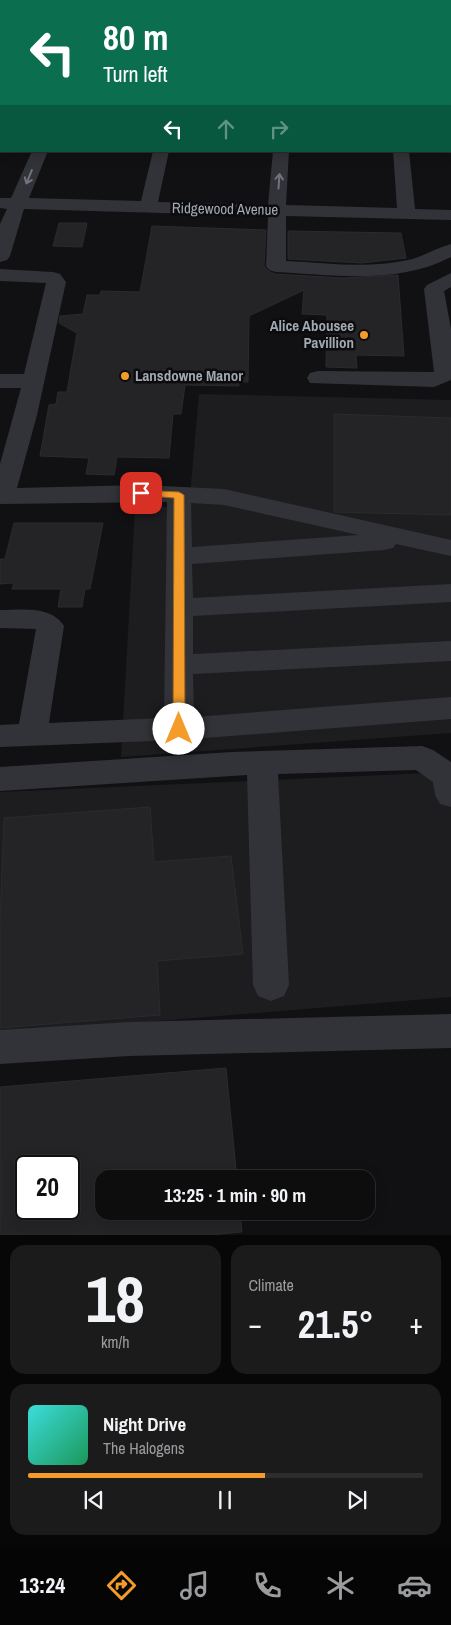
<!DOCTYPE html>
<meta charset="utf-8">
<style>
body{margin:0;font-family:"Archivo Narrow",sans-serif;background:#1b1b1c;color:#f1f3f6;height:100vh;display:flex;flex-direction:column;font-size:19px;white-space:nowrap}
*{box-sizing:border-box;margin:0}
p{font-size:16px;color:#9a9c9e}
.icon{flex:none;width:28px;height:28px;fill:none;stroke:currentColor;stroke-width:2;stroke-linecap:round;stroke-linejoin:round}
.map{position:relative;height:1235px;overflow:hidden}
.drawer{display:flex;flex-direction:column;gap:10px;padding:10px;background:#070708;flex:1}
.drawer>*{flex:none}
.banner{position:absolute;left:0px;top:0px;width:451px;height:152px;box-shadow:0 2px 12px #0003,0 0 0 1px #2d2d2e;background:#0b6e4f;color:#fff;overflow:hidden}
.speed{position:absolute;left:15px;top:1155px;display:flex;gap:10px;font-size:25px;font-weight:700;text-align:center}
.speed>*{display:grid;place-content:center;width:65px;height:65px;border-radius:50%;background:#0d0d0e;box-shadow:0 2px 12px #0003,0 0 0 1px #2d2d2e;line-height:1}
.speed .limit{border:2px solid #111;border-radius:8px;background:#fff;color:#111}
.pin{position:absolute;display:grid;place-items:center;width:42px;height:42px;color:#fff;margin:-21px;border-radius:10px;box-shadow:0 2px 8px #0006}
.me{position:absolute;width:55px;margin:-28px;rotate:0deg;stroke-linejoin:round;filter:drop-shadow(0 0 4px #0008)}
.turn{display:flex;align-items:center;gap:18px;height:105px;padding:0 20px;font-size:22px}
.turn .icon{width:65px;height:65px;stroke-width:2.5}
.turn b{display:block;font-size:35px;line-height:42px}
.lanes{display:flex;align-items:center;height:48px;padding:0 20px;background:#0003;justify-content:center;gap:25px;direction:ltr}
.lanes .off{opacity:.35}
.big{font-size:38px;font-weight:700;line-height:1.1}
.drawer .tile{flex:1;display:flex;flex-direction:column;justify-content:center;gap:8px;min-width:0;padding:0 18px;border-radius:15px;background:#1b1b1c}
.drawer .dial{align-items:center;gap:0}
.dial b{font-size:65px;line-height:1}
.song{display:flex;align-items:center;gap:15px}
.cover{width:60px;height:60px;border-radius:8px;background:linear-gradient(135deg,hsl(180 70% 55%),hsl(150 70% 35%))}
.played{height:5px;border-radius:2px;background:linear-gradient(90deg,#f39c29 60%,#2d2d2e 60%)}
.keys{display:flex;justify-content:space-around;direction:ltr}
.heat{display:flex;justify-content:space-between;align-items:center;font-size:28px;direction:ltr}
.drawer .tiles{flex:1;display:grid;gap:10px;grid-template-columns:1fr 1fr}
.tile:last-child{grid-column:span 2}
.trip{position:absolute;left:95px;top:1170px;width:280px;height:50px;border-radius:15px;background:#0d0d0e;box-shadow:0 2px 12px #0003,0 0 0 1px #2d2d2e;font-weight:700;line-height:50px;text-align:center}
.dock{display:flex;height:80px;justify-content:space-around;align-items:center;background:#050506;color:#9a9c9e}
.dock .icon{width:35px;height:35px}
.dock .current{color:#f39c29}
.dock b{font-size:22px;color:#f1f3f6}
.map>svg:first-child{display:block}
.built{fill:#1d1d20}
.building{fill:#242427;stroke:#2b2b2f;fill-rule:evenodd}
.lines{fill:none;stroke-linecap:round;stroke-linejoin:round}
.minor{fill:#323338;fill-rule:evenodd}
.oneway{stroke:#70747c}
.route{fill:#f39c29;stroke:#9e651b}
.poi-dot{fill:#f39c29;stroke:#0c0c0e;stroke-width:2}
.labels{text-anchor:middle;stroke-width:5;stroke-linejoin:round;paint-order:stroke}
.far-street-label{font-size:15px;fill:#a2a9b3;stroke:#0c0c0e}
.far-poi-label{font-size:15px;font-weight:bold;fill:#a2a9b3;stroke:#0c0c0e;text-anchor:end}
</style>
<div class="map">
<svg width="451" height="1235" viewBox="0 0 451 1235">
<rect width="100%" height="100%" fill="#111113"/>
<g class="built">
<path d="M 199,394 L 451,400 L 451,733 L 121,757 L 135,508 L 189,506 Z"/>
<path d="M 451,772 L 451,997 L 0,1034 L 0,792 Z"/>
</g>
<g class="building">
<path d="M 59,223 L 87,223 L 82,247 L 53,246 Z"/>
<path d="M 152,226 L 266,230 L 264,266 L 268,271 L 275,274 L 343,278 L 398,275 L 404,356 L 356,355 L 357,368 L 326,367 L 327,315 L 302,314 L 304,290 L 249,316 L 248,382 L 239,382 L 239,386 L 185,385 L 181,414 L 173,414 L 169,458 L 117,457 L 114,475 L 86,474 L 89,458 L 40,456 L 49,405 L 56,404 L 58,392 L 67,392 L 77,333 L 59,323 L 60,316 L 83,314 L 87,295 L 100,295 L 101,291 L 140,292 Z"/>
<path d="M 288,231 L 401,233 L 406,258 L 362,263 L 288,259 Z"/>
<path d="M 334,414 L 451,418 L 451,515 L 334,512 Z"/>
<path d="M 14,523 L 103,523 L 90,589 L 85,589 L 82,607 L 58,607 L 61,589 L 12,589 L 14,583 L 0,584 L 0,559 L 5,559 Z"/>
<path d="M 150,807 L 154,862 L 231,856 L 243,954 L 157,961 L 160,1015 L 0,1028 L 0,921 L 4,818 Z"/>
<path d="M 226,1068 L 237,1179 L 104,1179 L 104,1211 L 240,1211 L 242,1232 L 210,1235 L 0,1235 L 0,1087 ZM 26,1166 L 69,1166 L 69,1209 L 26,1209 Z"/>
</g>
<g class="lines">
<g class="minor">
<path d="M 95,0 L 109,0 L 109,1 L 96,1 Z"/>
<path d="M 286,0 L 300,0 L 300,1 L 287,1 Z"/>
<path d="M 381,0 L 395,0 L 395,1 L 382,1 Z"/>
<path d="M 32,151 L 48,151 L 29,198 L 141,201 L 153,151 L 169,151 L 158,202 L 268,205 L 273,151 L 289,151 L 286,205 L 397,208 L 393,151 L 409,151 L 415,209 L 451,210 L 451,220 L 286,216 L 286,261 C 326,263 368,269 408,260 C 423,257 436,248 451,244 L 451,257 C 397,285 334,275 276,272 L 269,270 L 266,266 L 268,216 L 24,209 L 10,256 L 7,260 L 0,262 L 0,224 L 7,209 L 0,208 L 0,198 L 11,198 Z"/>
<path d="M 0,269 L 53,272 L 60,274 L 66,282 L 37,415 L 17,488 L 141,485 L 224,489 L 451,540 L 451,556 L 396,544 L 393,548 L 384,550 L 192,564 L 193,598 L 451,584 L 451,602 L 193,616 L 193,654 L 451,641 L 451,661 L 193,674 L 194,717 L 451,697 L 451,719 L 179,740 L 0,747 L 0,725 L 19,724 L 36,629 L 0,628 L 0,610 C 22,610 51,605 64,626 L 49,723 L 164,718 L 167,502 L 0,504 L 0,464 L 21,388 L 0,388 L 0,374 L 24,374 L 46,283 L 0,281 ZM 191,503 L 224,505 L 359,535 L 192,547 Z"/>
<path d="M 451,273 L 451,287 L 444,291 L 451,329 L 451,380 L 434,387 L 310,383 L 307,378 L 310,373 L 318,371 L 434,372 L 424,289 L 427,285 Z"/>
<path d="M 422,746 L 433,750 L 451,762 L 451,807 L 440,804 L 435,795 L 433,782 L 416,770 L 278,774 L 289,985 L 284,996 L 271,1001 L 258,996 L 253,985 L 247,775 L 0,791 L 0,767 L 232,752 Z"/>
<path d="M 451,1014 L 451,1048 L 129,1056 L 0,1064 L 0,1030 L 129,1022 Z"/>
</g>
</g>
<defs><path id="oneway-shaft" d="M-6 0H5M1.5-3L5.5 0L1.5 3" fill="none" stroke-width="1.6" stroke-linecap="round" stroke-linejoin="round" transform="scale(1.25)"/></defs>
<g class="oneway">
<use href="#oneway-shaft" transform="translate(29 177) rotate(112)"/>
<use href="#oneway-shaft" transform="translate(279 181) rotate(-86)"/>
</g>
<path class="route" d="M 141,490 L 179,492 L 184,495 L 185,729 L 179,734 L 173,729 L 174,498 L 137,495 L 136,493 Z"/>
<g class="poi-dot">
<circle cx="364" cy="335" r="5"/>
<circle cx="125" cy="376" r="5"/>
</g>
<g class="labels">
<g class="far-street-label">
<text transform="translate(225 209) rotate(1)" y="5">Ridgewood Avenue</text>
</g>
<g class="far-poi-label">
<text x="354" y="331">Alice Abousee<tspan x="354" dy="17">Pavillion</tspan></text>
<text x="135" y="381" text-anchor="start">Lansdowne Manor</text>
</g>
</g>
</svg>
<div class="speed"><div class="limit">20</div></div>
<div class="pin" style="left:141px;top:493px;background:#d93025"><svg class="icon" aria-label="arrive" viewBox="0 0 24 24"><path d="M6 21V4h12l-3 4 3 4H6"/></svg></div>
<svg class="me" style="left:179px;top:729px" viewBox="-20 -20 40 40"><circle r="19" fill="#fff"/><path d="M0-13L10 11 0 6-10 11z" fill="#f39c29"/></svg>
<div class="trip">13:25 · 1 min · 90 m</div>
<div class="banner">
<div class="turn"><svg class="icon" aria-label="left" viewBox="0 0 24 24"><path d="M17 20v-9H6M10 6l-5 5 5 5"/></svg><div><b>80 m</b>Turn left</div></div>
<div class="lanes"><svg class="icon" aria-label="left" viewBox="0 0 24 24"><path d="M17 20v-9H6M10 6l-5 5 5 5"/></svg><svg class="icon off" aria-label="ahead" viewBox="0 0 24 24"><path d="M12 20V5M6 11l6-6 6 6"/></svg><svg class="icon off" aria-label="right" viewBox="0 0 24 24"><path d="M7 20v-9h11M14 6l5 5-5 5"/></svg></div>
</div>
</div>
<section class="drawer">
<div class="tiles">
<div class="tile dial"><b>18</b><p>km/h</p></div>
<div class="tile"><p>Climate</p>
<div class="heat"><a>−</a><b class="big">21.5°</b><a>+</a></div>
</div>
<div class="tile">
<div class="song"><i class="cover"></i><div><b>Night Drive</b><p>The Halogens</p></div></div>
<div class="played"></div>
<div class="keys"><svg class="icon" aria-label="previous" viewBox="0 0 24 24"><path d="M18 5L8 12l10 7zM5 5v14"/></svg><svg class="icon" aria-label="pause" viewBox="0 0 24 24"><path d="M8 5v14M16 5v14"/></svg><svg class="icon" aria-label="next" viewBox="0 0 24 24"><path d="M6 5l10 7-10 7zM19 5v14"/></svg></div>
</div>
</div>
</section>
<nav class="dock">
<b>13:24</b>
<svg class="icon current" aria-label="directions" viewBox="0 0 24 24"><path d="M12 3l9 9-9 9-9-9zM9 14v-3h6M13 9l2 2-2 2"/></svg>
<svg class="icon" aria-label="music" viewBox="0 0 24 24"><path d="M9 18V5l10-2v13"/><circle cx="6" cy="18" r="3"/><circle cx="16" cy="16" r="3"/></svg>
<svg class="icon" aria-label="phone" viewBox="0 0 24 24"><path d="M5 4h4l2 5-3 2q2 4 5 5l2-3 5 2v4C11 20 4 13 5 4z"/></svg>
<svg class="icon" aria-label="climate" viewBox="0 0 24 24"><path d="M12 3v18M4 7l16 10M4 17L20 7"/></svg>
<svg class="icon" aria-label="car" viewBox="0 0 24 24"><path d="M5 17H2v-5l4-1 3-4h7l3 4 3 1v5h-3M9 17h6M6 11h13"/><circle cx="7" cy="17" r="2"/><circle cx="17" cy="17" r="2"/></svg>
</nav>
